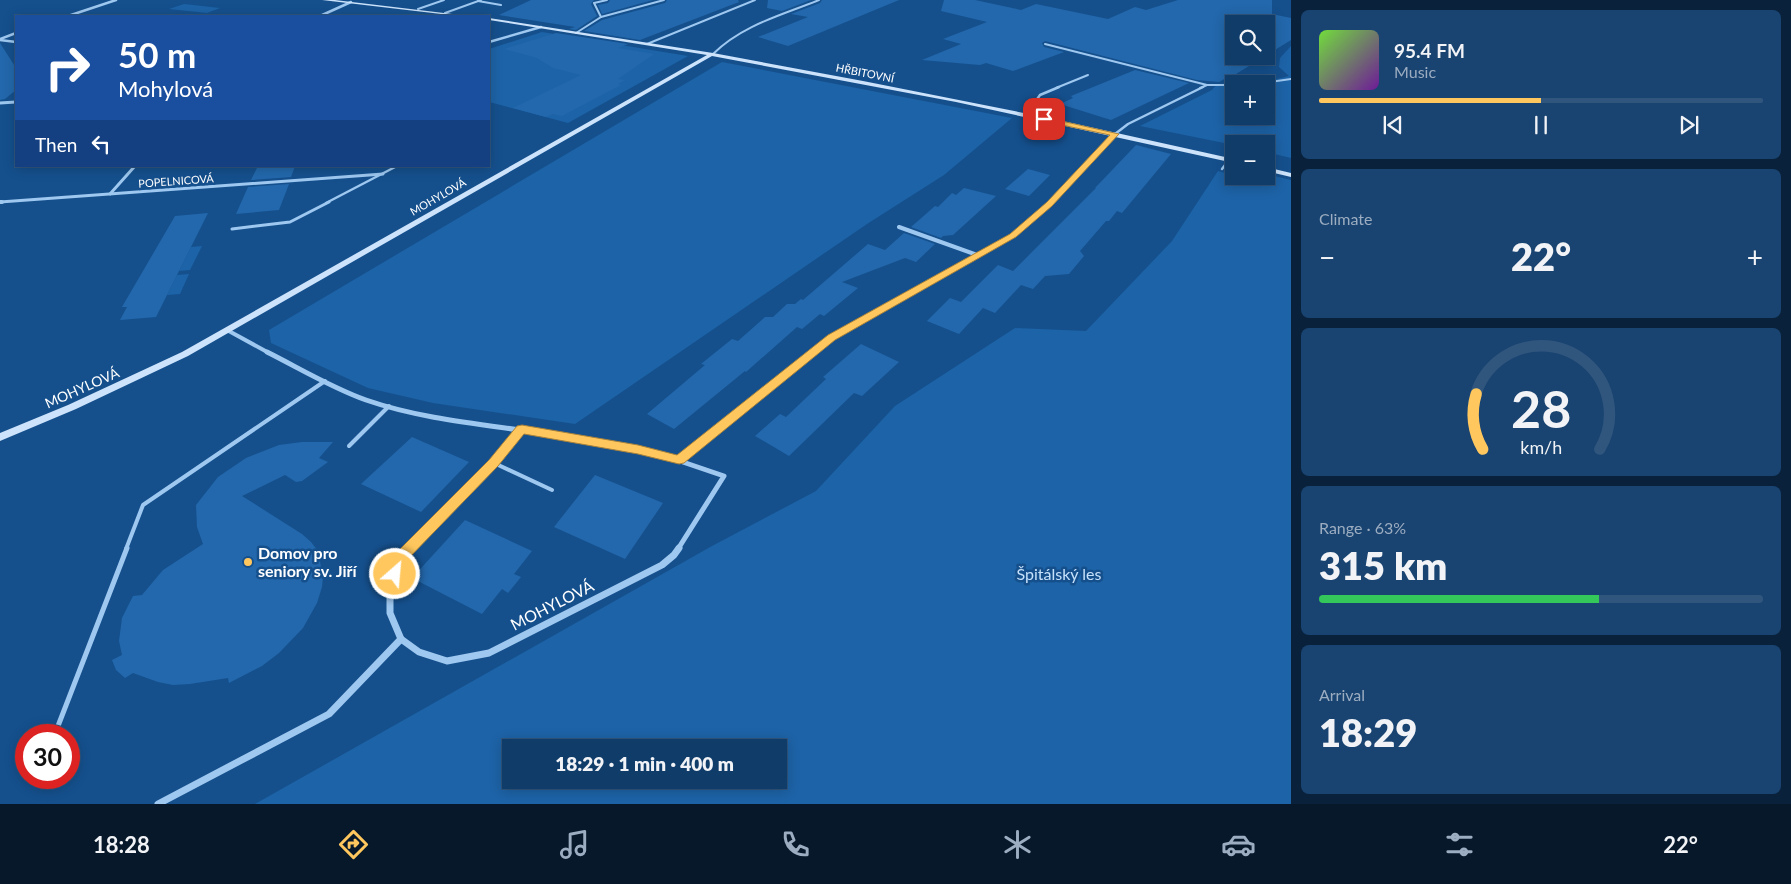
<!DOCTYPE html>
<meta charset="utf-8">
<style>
body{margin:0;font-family:Lato,sans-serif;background:#194370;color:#f1f3f6;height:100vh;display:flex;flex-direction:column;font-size:19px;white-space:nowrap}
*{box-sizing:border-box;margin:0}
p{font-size:16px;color:#9cadc1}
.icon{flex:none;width:28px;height:28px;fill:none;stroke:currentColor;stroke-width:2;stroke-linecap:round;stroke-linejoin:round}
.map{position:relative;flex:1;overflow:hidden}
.details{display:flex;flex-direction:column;gap:10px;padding:10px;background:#09213a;width:500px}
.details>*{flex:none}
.guide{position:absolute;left:15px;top:15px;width:475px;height:152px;border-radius:0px;box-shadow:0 2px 12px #0003,0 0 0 1px #30567e;background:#1a4fa0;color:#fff;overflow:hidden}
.tools{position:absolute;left:1225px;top:15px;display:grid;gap:10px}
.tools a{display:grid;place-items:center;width:50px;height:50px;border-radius:0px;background:#103c6a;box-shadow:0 2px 12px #0003,0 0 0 1px #30567e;font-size:25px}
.speed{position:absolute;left:15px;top:724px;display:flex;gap:10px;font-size:25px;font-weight:700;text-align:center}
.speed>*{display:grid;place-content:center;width:65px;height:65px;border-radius:50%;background:#103c6a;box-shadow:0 2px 12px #0003,0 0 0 1px #30567e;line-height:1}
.speed .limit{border:8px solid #d22;background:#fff;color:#111}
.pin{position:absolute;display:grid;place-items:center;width:42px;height:42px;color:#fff;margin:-21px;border-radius:10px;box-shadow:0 2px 8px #0006}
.me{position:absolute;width:55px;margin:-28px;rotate:27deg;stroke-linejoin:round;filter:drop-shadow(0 0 4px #0008)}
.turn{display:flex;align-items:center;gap:18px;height:105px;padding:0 20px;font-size:22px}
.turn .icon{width:65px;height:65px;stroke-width:2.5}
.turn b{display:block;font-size:35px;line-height:42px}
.then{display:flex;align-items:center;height:48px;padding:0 20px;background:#0003;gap:10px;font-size:19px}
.big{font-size:38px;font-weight:800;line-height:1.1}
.details .widget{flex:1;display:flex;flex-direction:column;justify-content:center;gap:8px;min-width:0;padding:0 18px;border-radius:8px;background:#194370}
.details .dial{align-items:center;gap:0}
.dial svg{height:130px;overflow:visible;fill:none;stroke:#30567e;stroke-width:7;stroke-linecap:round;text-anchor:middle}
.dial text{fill:#f1f3f6;stroke:none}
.song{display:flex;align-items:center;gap:15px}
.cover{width:60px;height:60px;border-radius:8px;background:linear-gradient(135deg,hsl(100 70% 55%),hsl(280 70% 35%))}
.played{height:5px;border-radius:2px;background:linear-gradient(90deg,#ffc75d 50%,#30567e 50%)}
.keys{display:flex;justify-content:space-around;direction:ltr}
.heat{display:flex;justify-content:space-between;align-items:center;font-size:28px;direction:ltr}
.charge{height:8px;border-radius:4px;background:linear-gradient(90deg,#34c759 63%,#30567e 0)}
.trip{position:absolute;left:502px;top:739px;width:285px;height:50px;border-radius:0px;background:#103c6a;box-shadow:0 2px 12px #0003,0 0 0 1px #30567e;font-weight:800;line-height:50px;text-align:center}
.tab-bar{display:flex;height:80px;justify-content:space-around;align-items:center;background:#06182a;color:#9cadc1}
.tab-bar .icon{width:35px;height:35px}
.tab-bar .selected{color:#ffc75d}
.tab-bar b{font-size:22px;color:#f1f3f6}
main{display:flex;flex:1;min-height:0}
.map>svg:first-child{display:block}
.green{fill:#1d63a7;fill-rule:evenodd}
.building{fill:#2368ac;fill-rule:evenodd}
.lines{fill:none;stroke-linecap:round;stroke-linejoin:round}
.lane-far4{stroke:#9ec8f0;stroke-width:2}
.lane-far3{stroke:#9ec8f0;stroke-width:2.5}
.lane-far2{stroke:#9ec8f0;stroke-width:3}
.lane-far1{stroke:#9ec8f0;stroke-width:4}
.lane{stroke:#9ec8f0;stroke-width:5}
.street-far4{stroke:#9ec8f0;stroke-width:2.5}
.street-far3{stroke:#9ec8f0;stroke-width:3}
.street-far2{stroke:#9ec8f0;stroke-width:4}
.street-far1{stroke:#9ec8f0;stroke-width:5}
.street{stroke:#9ec8f0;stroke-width:7}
.secondary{fill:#cce3fb;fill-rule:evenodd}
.route{fill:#ffc75d;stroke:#a6813c}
.poi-dot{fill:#ffc75d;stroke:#15508d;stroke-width:2}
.labels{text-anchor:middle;stroke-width:5;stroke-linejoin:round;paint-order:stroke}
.far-street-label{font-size:11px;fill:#fff;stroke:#15508d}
.street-label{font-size:14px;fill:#fff;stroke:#15508d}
.near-poi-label{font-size:16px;font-weight:bold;fill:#fff;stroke:#15508d;text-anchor:start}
.near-park-label{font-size:16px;fill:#c5e1fb;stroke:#15508d}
.near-street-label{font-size:16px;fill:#fff;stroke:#15508d}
</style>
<main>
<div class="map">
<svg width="1291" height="804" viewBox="0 0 1291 804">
<rect width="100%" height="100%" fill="#15508d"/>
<g class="green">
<path d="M 184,4 L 220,8 L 207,13 L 169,9 Z"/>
<path d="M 542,32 L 688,56 L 568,123 L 489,102 L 489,49 Z"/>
<path d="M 1291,46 L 1291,158 L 1266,152 L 1266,144 L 1234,144 L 1234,145 L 1140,126 L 1212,90 L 1217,84 L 1265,82 L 1289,76 L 1279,67 L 1280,58 ZM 1234,84 L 1266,84 L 1266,116 L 1234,116 Z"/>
<path d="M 722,62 L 1012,118 L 944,175 L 867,224 L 575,424 L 433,403 L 368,388 L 271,343 L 269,330 Z"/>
<path d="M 1234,168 L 1234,176 L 1266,176 L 1266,174 L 1291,180 L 1291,804 L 255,804 L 712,546 L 816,491 L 895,406 L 1015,328 L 1086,331 L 1172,241 L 1218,171 L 1229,174 ZM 511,748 L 779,748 L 779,780 L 511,780 Z"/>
<path d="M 202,246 L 190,270 L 179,271 L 191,247 Z"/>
<path d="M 189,274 L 180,294 L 167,295 L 177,275 Z"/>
</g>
<g class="building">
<path d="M 531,0 L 594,0 L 591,4 L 597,16 L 576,30 L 569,29 L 575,27 L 499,15 Z"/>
<path d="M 610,0 L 653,0 L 602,14 L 598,5 L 608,3 Z"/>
<path d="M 667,0 L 738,0 L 739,2 L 640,40 L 584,31 L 602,20 L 665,3 Z"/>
<path d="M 768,0 L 811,0 L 782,11 L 767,8 Z"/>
<path d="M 822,0 L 899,0 L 788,46 L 758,37 L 808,17 L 791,14 L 820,3 Z"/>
<path d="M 944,0 L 975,0 L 1021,10 L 1036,4 L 1108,19 L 1135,7 L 1146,10 L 1178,0 L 1272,0 L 1272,14 L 1291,18 L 1291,40 L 1236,74 L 1233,74 L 1219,82 L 1197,80 L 1045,41 L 1042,43 L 1044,47 L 1064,52 L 1013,71 L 986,63 L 980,65 L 922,60 L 961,44 L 943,39 L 987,22 L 941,11 ZM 1234,24 L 1266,24 L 1266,56 L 1234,56 Z"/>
<path d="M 556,33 L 628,44 L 618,48 L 654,54 L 618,79 L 625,80 L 618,84 L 621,85 L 562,116 L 553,114 L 546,117 L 513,108 L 581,75 L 553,68 L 537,58 L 504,49 Z"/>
<path d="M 0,43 L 16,68 L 16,90 L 5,99 L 0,100 Z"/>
<path d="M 1135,70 L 1189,83 L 1111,120 L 1060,104 L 1073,98 L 1071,96 Z"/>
<path d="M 1136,145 L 1171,154 L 1122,213 L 1117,211 L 1109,221 L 1106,221 L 1080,251 L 1084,256 L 1069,274 L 1045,276 L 1033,289 L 1021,285 L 995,313 L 983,308 L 959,334 L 927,321 L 950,298 L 961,302 L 998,265 L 1013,271 L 1096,188 L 1095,188 Z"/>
<path d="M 258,166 L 295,166 L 291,177 L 251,180 Z"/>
<path d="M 1028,169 L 1050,175 L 1029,196 L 1005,189 Z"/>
<path d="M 289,184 L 279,210 L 236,214 L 248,187 Z"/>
<path d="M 964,188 L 996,196 L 953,235 L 943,236 L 941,238 L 911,227 L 935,206 L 938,207 L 952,193 L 956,195 Z"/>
<path d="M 208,213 L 156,317 L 120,320 L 127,307 L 122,307 L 175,216 Z"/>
<path d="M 904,233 L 935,244 L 916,262 L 905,258 L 842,282 L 858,288 L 824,316 L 820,314 L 802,329 L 797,327 L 746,372 L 745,371 L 674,429 L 647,414 L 705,365 L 701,364 L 732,339 L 738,341 L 765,317 L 773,317 L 787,304 L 795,304 L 801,299 L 803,300 L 868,244 L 885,250 Z"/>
<path d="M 861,344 L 899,362 L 862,396 L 854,393 L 789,456 L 755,436 L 780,414 L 786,417 L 826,379 L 823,377 Z"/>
<path d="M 412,437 L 469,462 L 421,512 L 361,484 Z"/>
<path d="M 302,442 L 333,442 L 319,458 L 328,462 L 302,481 L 296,482 L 285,475 L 242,496 L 302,534 L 311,542 L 318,551 L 323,577 L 322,587 L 317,603 L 303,628 L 279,653 L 262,666 L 229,683 L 228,678 L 190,684 L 173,685 L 158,682 L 133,673 L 125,678 L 116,670 L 112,660 L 122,655 L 119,641 L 122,618 L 133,596 L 142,595 L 163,570 L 203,544 L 197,527 L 196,505 L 218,477 L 246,458 L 279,445 Z"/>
<path d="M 595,475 L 663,503 L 625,559 L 554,527 Z"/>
<path d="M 465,520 L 532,551 L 514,574 L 521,577 L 508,593 L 502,589 L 482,614 L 412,578 Z"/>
</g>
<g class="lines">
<g class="lane-far4">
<path d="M 478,1 L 501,5"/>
<path d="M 418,9 L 444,0"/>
<path d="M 445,13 L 481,0"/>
<path d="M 601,17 L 594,3 L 607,0"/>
<path d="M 576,33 L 601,17 L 664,0"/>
<path d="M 647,44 L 755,0"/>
<path d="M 1045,44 L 1207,85"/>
<path d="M 713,54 C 742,25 782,15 819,0"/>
<path d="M 1257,84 L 1291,79"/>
<path d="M 1056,88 L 1088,75"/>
<path d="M 1200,88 L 1207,85 L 1234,85"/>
</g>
<g class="lane-far3">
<path d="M 1026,115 L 1040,95 L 1059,87"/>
<path d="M 1115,134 L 1128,124 L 1203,87"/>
<path d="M 1222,169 L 1229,160"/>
<path d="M 326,203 L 397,166"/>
</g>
<path class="lane-far2" d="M 232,229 L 290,222 L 329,202"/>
<g class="lane-far1">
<path d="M 349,446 L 389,406"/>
<path d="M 494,463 L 552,490"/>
<path d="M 126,549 L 143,505 L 325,381"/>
</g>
<path class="lane" d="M 58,726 L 127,548"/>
<g class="street-far4">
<path d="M 68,16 L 116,0"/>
<path d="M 320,16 L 351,2"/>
<path d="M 0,39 L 16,33"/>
<path d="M 0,40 L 16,42"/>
<path d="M 489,42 L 541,27"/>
</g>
<g class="street-far3">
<path d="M 0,103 L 16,102"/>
<path d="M 110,194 L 135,166"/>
<path d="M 0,202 L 383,174"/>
<path d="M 1050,203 L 1115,134"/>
</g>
<g class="street-far2">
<path d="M 0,202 L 2,202"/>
<path d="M 899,227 L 977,255"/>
<path d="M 227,330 L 269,353"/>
<path d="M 812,353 L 832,337 L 1013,235 L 1051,202"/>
</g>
<g class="street-far1">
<path d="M 267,352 C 299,368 332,388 366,400 C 415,417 469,423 520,430"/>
<path d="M 520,430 L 638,449 L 671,458 L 724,476 L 678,549"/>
<path d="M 679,460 L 814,352"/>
<path d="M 410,549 L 494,463 L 520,430"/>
</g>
<g class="street">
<path d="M 411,548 L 400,559 L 390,589 L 390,613 L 401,639 L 419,652 L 447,661 L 489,653 L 662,565 L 674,555 L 679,548"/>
<path d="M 158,804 L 329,714 L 401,639"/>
</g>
<g class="secondary">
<path d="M 322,0 L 335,0 L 469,16 L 458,16 Z"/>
<path d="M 489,18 L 713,53 L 863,81 L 1049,118 L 1234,159 L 1234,163 L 956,102 L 712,56 L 188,356 L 76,409 L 0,441 L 0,433 L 68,405 L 182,352 L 707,55 L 489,20 Z"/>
<path d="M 1266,167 L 1291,173 L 1291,177 L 1266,171 Z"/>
</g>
</g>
<path class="route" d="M 1044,117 L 1119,134 L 1052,206 L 1016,237 L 835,340 L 684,463 L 679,464 L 638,454 L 524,434 L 498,466 L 406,561 L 400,578 L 395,580 L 390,578 L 388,574 L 395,554 L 489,460 L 517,426 L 522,425 L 638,445 L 677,455 L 828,335 L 1010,234 L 1047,202 L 1110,135 L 1042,121 L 1041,119 Z"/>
<circle class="poi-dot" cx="248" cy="562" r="5"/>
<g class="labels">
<g class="far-street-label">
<text transform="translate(865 73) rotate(11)" y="4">HŘBITOVNÍ</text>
<text transform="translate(176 181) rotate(-4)" y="4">POPELNICOVÁ</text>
<text transform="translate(438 197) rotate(-30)" y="4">MOHYLOVÁ</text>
</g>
<g class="street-label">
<text transform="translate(82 388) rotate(-24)" y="5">MOHYLOVÁ</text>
</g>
<g class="near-poi-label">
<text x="258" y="559">Domov pro<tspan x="258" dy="18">seniory sv. Jiří</tspan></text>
</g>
<g class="near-park-label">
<text x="1059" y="580">Špitálský les</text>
</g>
<g class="near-street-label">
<text transform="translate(552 605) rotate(-27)" y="6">MOHYLOVÁ</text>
</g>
</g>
</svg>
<div class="tools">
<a><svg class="icon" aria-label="search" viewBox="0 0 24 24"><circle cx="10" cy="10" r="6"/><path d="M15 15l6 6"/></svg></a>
<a>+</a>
<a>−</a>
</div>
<div class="speed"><div class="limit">30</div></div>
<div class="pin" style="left:1044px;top:119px;background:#d93025"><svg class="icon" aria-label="arrive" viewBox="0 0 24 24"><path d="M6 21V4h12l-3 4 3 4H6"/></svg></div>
<svg class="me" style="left:395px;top:574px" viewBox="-20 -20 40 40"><circle r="17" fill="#ffc75d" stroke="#fff" stroke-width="3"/><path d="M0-11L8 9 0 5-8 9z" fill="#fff"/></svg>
<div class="trip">18:29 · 1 min · 400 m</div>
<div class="guide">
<div class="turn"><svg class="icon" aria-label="right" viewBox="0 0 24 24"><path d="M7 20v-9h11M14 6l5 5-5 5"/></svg><div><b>50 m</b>Mohylová</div></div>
<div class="then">Then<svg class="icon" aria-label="left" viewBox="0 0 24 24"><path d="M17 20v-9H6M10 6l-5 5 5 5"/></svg></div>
</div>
</div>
<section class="details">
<div class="widget">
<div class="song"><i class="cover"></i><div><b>95.4 FM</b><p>Music</p></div></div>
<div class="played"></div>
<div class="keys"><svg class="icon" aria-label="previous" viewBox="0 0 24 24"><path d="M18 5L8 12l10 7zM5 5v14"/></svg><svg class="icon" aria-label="pause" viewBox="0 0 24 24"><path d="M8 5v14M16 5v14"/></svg><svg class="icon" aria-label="next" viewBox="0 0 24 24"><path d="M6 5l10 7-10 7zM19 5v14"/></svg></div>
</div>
<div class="widget"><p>Climate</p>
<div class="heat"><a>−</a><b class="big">22°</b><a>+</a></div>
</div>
<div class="widget dial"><svg viewBox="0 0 100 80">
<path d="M14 69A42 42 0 1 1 86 69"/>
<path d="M14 69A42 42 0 0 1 10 35" stroke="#ffc75d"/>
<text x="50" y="56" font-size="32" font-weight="700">28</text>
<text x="50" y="72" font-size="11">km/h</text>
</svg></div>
<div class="widget"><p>Range · 63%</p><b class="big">315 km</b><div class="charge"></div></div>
<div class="widget"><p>Arrival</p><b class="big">18:29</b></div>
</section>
</main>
<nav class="tab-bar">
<b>18:28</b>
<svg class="icon selected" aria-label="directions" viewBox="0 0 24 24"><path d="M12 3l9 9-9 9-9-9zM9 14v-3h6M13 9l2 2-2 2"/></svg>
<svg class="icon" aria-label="music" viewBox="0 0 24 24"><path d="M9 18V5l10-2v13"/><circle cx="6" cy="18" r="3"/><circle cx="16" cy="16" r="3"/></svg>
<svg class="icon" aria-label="phone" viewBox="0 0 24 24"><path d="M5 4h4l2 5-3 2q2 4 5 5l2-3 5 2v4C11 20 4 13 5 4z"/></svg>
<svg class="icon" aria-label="climate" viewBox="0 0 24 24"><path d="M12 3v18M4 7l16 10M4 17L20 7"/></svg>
<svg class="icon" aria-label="car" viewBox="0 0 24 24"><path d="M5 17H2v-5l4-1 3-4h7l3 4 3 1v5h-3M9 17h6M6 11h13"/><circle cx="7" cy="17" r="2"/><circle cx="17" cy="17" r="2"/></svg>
<svg class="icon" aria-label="filters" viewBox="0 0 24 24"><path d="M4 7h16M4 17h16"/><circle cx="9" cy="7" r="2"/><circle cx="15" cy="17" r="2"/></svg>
<b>22°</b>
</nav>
